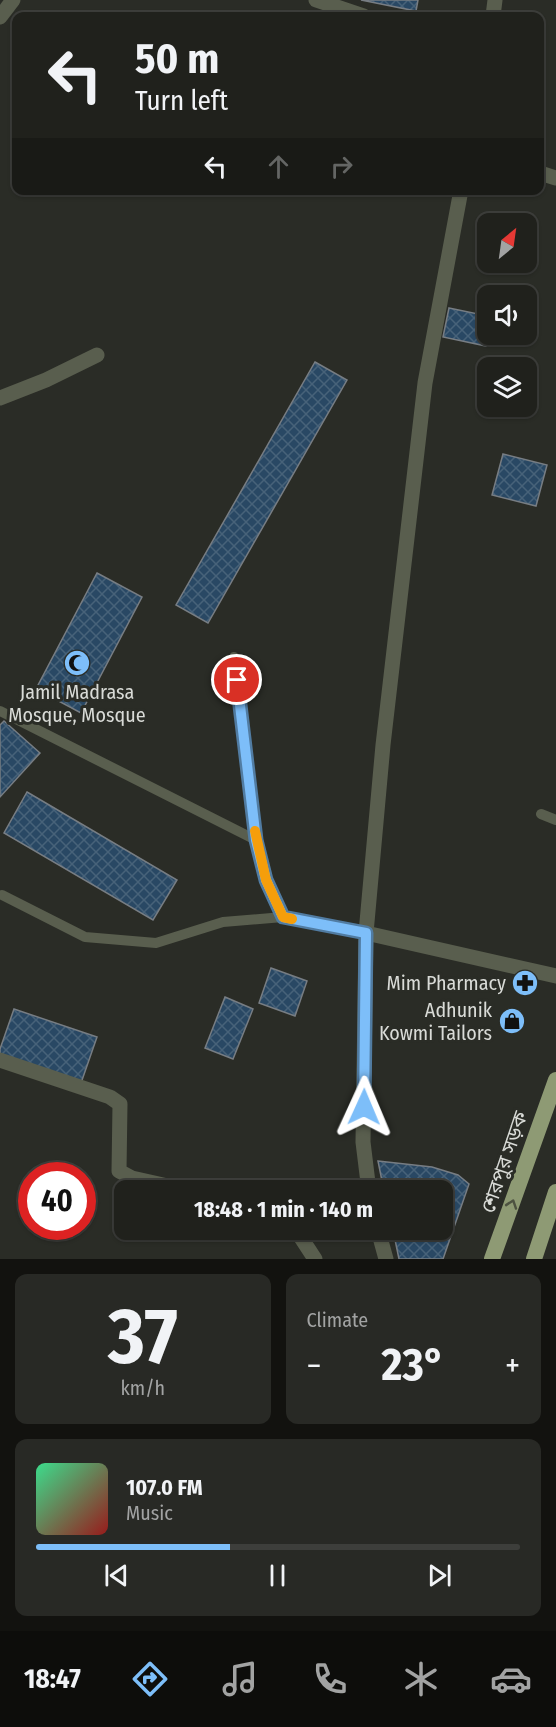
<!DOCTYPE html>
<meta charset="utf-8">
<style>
body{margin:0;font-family:"Fira Sans Condensed","Noto Sans Bengali",sans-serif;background:#282925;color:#f1f3f6;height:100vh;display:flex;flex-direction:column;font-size:22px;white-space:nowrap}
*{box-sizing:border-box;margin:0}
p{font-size:20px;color:#a2a3a3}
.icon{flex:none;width:33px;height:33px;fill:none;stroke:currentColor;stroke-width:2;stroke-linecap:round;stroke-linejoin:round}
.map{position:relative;height:1259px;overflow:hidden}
.panel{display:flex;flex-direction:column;gap:15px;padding:15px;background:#12120f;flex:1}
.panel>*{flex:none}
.guide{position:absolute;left:12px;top:12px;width:532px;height:183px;border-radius:12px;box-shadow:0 2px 4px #0004,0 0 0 2px #3d3e3b;background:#20211c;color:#f1f3f6;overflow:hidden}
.needle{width:39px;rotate:29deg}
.buttons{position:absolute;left:477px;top:213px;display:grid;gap:12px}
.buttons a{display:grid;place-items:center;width:60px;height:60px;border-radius:12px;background:#20211c;box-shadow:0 2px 4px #0004,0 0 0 2px #3d3e3b;font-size:30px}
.speed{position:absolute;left:18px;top:1162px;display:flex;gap:12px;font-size:30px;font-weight:700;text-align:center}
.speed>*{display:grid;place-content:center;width:78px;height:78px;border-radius:50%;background:#20211c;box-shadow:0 2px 4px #0004,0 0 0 2px #3d3e3b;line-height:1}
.speed .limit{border:9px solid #d22;background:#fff;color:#111}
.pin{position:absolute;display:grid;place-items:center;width:51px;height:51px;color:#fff;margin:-26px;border:3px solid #fff;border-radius:50%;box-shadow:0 2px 6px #0007}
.me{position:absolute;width:66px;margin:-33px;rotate:1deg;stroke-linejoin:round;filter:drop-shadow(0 0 4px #0008)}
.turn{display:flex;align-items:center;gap:21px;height:126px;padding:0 24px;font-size:27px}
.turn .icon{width:78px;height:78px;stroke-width:2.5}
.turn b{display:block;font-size:42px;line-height:51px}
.lanes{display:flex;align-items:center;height:57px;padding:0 24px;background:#0003;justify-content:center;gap:30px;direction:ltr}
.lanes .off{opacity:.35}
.big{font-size:45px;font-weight:700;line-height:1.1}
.panel .card{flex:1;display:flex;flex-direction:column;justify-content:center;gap:9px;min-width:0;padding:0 21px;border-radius:12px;background:#282925}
.panel .dial{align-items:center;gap:0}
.dial b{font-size:78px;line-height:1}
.song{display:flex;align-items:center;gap:18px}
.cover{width:72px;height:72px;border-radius:9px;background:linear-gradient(135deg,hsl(150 70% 55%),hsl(0 70% 35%))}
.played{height:6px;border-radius:3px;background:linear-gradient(90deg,#7dbef9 40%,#3d3e3b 40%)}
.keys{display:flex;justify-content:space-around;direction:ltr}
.heat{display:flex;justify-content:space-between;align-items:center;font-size:33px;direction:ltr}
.panel .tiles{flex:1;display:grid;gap:15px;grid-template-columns:1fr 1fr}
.card:last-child{grid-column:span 2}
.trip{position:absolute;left:114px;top:1180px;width:339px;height:60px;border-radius:12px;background:#20211c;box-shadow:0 2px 4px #0004,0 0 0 2px #3d3e3b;font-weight:700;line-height:60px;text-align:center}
.tab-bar{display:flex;height:96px;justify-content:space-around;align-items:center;background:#0d0d0b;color:#a2a3a3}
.tab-bar .icon{width:42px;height:42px}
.tab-bar .on{color:#7dbef9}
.tab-bar b{font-size:27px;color:#f1f3f6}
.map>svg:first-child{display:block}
.building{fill:url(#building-cross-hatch);stroke:#777d83;stroke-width:1.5}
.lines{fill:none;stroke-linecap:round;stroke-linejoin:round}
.service{stroke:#595e4e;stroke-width:10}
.minor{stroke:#595e4e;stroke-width:15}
.tertiary{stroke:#595e4e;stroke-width:15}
.trunk{stroke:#8e9a74;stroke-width:16}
.oneway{stroke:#4d5241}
.route-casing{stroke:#517ca2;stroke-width:15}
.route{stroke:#7dbef9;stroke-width:10}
.slow{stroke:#f59e0b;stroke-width:10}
.labels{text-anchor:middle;stroke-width:6;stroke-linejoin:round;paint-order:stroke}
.poi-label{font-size:20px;fill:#d9dbd7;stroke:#2a2c26;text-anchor:end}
.street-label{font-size:20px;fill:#d9dbd7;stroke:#2a2c26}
</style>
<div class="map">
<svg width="556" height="1259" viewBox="0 0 556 1259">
<defs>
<pattern id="building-cross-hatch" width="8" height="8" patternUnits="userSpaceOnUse" patternTransform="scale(1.5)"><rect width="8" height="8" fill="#294864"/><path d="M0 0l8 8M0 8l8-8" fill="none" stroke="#476279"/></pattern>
</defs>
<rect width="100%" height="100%" fill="#2a2c26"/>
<g class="building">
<path d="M 361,0 L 418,0 L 416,11 Z"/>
<path d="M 449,308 L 488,316 L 488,334 L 486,346 L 443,337 Z"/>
<path d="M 315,362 L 347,380 L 208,623 L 176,605 Z"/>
<path d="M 503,454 L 547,465 L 536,506 L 492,495 Z"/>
<path d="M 97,573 L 142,597 L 81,713 L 36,689 Z"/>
<path d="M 4,721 L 40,753 L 0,797 L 0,725 Z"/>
<path d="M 27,792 L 177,880 L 153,920 L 4,833 Z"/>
<path d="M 271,968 L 307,981 L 295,1016 L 259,1003 Z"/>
<path d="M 225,997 L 253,1009 L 233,1059 L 205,1048 Z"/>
<path d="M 14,1009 L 97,1037 L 81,1083 L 0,1055 L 0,1049 Z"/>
<path d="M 378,1161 L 432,1167 L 458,1175 L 469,1184 L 443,1259 L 399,1259 L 393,1230 L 442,1230 L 442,1191 L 384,1191 Z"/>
</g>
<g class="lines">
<g class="service">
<path d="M 234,657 L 256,840 L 266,880 L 283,917"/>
<path d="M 0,711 L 256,840"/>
<path d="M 541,814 L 556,820"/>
<path d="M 2,895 L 85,937 L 156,943 L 223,922 L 283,917 L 366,933"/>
</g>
<g class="minor">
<path d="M 316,0 L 364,16"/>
<path d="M 0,17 L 13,0"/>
<path d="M 540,173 L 556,178"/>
<path d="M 0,398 L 46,380 L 97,355"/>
<path d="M 366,933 L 556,976"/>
<path d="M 0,1060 L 110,1097 L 120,1104 L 119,1171 L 132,1178 L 190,1191"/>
<path d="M 296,1230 L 315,1259"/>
</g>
<g class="tertiary">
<path d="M 493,16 L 495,0"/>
<path d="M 369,1191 L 363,1142 L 366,933 L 383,745 L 425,383 L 461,190"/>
<path d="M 378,1230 L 386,1259"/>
</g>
<g class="trunk">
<path d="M 492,1259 L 556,1080"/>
<path d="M 534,1259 L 556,1192"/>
</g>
</g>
<defs><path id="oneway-chevron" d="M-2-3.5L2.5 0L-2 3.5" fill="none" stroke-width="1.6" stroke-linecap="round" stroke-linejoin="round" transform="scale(1.5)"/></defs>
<use class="oneway" href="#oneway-chevron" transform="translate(512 1204) rotate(-71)"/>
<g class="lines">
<g class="route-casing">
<path id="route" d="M 237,680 L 256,840 L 266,880 L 283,917 L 366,933 L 364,1107"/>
</g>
<use href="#route" class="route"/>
<path class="slow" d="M 255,831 L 266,880 L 283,917 L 292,919"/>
</g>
<defs>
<g id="mosque-disc" transform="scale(1.35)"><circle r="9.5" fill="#7dbef9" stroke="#2a2c26"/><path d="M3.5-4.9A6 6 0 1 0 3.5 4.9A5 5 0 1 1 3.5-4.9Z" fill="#111"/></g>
<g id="pharmacy-disc" transform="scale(1.35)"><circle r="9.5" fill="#7dbef9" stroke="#2a2c26"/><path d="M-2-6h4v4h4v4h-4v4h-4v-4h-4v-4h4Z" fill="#111"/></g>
<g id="shop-disc" transform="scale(1.35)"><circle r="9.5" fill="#7dbef9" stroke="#2a2c26"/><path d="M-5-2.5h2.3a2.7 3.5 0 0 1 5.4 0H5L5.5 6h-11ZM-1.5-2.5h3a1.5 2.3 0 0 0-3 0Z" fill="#111"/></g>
</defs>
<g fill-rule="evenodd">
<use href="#mosque-disc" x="77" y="663"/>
<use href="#pharmacy-disc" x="525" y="983"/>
<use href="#shop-disc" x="512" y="1021"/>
</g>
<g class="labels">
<g class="poi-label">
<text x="77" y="699" text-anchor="middle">Jamil Madrasa<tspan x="77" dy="23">Mosque, Mosque</tspan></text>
<text x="506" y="990">Mim Pharmacy</text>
<text x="492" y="1017">Adhunik<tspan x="492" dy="23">Kowmi Tailors</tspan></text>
</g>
<g class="street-label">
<text transform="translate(504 1162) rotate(-71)" y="7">শেরপুর সড়ক</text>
</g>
</g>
</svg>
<div class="buttons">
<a><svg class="needle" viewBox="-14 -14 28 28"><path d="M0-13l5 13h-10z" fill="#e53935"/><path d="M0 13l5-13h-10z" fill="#a2a3a3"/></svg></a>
<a><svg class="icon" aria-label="sound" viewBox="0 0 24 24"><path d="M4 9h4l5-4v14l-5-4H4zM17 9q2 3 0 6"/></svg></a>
<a><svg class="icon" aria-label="layers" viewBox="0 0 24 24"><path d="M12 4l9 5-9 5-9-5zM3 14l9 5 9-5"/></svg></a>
</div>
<div class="speed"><div class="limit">40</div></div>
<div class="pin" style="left:237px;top:680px;background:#d93025"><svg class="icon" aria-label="arrive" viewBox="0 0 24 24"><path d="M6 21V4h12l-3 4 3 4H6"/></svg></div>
<svg class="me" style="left:364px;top:1107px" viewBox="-20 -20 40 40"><path d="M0-17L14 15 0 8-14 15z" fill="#7dbef9" stroke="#fff" stroke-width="4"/></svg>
<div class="trip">18:48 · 1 min · 140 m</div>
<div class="guide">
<div class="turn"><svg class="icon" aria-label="left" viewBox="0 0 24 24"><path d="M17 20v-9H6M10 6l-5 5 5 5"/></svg><div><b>50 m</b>Turn left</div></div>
<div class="lanes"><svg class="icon" aria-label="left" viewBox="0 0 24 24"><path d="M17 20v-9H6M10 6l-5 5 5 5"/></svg><svg class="icon off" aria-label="ahead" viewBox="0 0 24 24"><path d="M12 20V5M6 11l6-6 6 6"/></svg><svg class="icon off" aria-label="right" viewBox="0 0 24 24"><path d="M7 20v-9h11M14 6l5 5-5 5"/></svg></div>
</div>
</div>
<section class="panel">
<div class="tiles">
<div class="card dial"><b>37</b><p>km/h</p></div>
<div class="card"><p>Climate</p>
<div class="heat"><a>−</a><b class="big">23°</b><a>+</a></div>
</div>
<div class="card">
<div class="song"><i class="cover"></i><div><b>107.0 FM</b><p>Music</p></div></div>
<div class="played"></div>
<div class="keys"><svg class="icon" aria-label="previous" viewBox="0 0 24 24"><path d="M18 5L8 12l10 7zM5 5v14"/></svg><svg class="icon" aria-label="pause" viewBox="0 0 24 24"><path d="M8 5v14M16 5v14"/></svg><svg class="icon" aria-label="next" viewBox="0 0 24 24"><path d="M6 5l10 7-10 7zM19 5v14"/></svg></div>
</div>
</div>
</section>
<nav class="tab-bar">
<b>18:47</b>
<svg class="icon on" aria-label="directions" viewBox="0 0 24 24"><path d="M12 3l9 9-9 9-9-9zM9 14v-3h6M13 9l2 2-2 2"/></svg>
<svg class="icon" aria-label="music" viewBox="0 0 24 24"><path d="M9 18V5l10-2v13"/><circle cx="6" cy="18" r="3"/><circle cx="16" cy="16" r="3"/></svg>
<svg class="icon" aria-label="phone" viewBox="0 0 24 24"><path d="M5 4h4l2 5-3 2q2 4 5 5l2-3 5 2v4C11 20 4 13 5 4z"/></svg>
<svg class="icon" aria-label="climate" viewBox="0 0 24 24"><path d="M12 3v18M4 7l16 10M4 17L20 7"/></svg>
<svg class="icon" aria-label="car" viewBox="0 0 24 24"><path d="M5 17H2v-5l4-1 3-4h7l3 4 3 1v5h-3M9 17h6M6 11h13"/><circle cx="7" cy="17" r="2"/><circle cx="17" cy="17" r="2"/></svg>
</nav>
